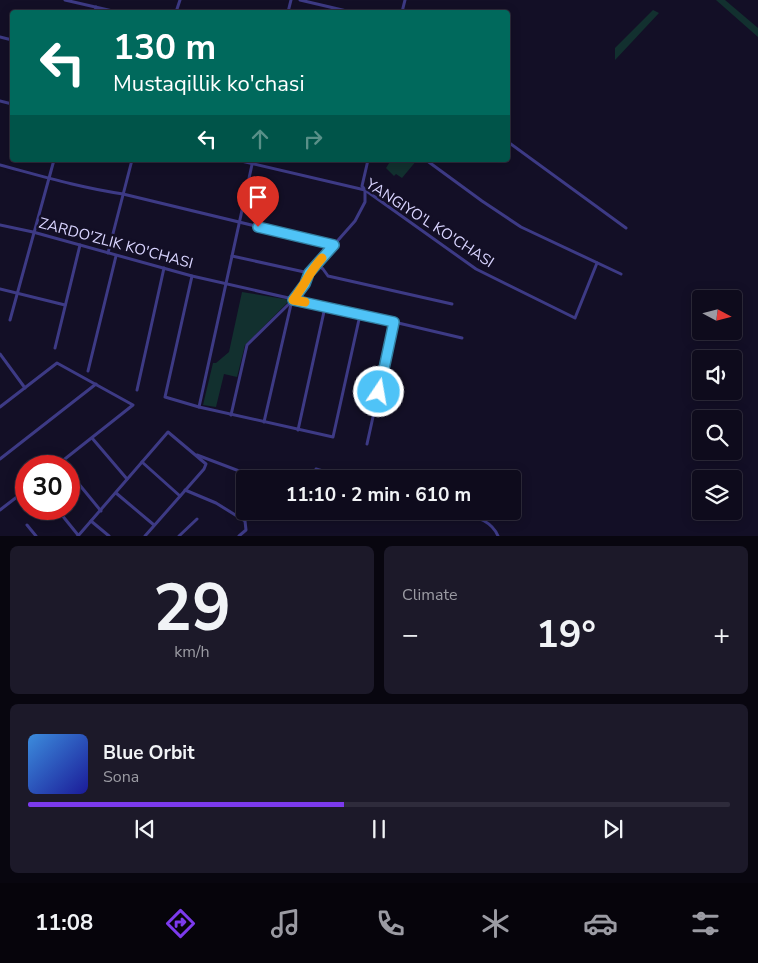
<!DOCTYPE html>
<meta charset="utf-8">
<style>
body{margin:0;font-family:"Nunito Sans",sans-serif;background:#1c1929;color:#f1f3f6;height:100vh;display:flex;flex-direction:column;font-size:19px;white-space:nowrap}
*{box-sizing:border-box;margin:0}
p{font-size:16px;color:#9b9ba3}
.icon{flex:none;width:28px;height:28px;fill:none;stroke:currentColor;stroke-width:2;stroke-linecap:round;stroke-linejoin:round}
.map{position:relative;height:536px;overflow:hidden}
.details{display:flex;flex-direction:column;gap:10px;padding:10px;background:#08060f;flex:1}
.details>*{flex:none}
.banner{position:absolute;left:10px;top:10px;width:500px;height:152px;border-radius:5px;box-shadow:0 2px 12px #0003,0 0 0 1px #2e2b3b;background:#00695c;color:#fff;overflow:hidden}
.needle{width:32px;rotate:97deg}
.fabs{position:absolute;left:692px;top:290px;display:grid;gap:10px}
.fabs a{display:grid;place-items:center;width:50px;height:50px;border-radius:5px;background:#0e0b1c;box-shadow:0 2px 12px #0003,0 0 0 1px #2e2b3b;font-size:25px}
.speed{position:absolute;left:15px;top:455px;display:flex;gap:10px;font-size:25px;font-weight:700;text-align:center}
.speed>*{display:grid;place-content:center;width:65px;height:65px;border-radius:50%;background:#0e0b1c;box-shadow:0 2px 12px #0003,0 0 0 1px #2e2b3b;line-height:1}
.speed .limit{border:8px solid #d22;background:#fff;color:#111}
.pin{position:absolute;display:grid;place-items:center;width:42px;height:42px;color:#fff;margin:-51px -21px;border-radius:50% 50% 50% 0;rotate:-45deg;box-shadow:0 0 5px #0007}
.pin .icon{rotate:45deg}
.me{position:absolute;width:55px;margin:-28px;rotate:12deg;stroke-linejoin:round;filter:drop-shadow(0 0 4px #0008)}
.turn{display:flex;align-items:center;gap:18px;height:105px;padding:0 20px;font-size:22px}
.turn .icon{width:65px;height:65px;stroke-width:2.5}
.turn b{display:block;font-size:35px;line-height:42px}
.lanes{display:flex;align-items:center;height:48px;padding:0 20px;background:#0003;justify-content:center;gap:25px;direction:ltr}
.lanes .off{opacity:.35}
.big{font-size:38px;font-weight:700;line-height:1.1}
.details .card{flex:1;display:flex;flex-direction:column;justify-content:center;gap:8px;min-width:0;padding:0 18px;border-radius:8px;background:#1c1929}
.details .dial{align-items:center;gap:0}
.dial b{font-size:65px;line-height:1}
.song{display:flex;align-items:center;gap:15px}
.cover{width:60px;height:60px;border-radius:8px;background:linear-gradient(135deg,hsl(210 70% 55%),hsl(240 70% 35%))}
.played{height:5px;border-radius:2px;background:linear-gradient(90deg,#7c3aed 45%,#2e2b3b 45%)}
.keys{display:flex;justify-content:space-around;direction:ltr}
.heat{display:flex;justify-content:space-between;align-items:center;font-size:28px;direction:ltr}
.details .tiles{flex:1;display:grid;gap:10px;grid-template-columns:1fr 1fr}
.card:last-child{grid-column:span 2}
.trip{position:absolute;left:236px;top:470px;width:285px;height:50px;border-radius:5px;background:#0e0b1c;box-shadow:0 2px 12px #0003,0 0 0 1px #2e2b3b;font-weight:700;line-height:50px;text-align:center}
.dock{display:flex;height:80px;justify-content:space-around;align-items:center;background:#06040b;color:#9b9ba3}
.dock .icon{width:35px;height:35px}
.dock .active{color:#7c3aed}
.dock b{font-size:22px;color:#f1f3f6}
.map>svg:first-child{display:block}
.green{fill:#12302f}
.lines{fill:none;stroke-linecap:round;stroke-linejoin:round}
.minor{stroke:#3d3a85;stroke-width:3}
.route-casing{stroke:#337fa1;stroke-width:12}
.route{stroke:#4fc3f7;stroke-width:9}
.slow{stroke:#f59e0b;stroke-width:9}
.labels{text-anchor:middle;stroke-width:5;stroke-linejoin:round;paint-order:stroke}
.street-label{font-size:15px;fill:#d9d4ff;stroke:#130f26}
</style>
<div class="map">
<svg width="758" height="536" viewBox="0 0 758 536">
<rect width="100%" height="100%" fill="#130f26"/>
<g class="green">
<path d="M 716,0 L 725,0 L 758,28 L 758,37 Z"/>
<path d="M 653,10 L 659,13 L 615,60 L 615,48 Z"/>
<path d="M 391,160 L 417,160 L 402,178 L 396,174 L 394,176 L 386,168 Z"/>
<path d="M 242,292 L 290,300 L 245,345 L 237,377 L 224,374 L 216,407 L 203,405 L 213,363 L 216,363 L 229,352 Z"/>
</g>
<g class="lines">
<g class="minor">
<path d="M 65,0 L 117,12"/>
<path d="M 300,0 L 351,12"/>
<path d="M 95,12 L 96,7"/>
<path d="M 176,12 L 180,0"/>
<path d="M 288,12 L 291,0"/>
<path d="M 402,12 L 405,0"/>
<path d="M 0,37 L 12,40"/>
<path d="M 0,101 L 12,104"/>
<path d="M 508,142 L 626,228"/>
<path d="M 237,160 L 365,190 L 476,269 L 575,318 L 597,263"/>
<path d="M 426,160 L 482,201 L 521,227 L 621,274"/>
<path d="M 0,165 C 41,176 81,188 123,194 L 334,245"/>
<path d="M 0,225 L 33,232 L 192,276 L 394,322 L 367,444"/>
<path d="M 108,253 L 132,160"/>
<path d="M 232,256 L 309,273"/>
<path d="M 317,264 L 323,269 L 328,276 L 452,304"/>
<path d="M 192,276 L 165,397 L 199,407 L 333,437 L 360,315"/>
<path d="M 0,289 L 65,305"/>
<path d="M 10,320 L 54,160"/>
<path d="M 394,322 L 462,338"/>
<path d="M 55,348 L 80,245"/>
<path d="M 0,354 L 25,388"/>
<path d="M 88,371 L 116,256"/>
<path d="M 137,390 L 164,268"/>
<path d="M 0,407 L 57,363 L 133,405 L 56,466"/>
<path d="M 199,407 L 253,160"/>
<path d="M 231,415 L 247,345 L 293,300 L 305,284 L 309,273 L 317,264 L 355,221 L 365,202 L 365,190 L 362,186 L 368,160"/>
<path d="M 264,422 L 292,300"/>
<path d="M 298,430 L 325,307"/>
<path d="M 92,438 L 127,479"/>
<path d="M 197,455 L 260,479"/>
<path d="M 0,459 L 96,384"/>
<path d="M 142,462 L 180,496"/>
<path d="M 316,469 L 351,479"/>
<path d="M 69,472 L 101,511"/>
<path d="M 185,490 L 216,503 L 245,521 L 246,530 L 239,536"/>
<path d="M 116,493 L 154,525"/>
<path d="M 57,509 L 78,535"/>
<path d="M 0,510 L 26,490"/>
<path d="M 457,511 C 472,516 491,519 498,536"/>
<path d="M 91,521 L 109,536"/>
<path d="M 27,525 L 36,536"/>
<path d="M 78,536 L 168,432 L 206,464 L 204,469 L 145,536"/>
<path d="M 179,536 L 197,519"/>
</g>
</g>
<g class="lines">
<g class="route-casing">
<path id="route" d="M 258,227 L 334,245 L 317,264 L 309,273 L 305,284 L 293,300 L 394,322 L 379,392"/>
</g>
<use href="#route" class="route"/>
<path class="slow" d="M 305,302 L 293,300 C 304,286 310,271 322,258"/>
</g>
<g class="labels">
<g class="street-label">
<text transform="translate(430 223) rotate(33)" y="5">YANGIYO'L KO'CHASI</text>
<text transform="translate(116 243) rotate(15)" y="5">ZARDO'ZLIK KO'CHASI</text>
</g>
</g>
</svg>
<div class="fabs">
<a><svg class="needle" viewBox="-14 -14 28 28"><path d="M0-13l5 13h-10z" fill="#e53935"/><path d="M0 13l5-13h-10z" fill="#9b9ba3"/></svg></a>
<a><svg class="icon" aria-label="sound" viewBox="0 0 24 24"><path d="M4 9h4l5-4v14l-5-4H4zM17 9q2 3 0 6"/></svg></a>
<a><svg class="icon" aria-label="search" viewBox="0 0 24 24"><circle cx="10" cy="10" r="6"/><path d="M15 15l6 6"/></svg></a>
<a><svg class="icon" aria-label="layers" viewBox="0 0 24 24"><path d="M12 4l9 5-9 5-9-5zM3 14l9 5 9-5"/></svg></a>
</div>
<div class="speed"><div class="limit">30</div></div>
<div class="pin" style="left:258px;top:227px;background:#d93025"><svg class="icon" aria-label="arrive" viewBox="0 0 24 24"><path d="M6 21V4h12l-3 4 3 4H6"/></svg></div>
<svg class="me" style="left:379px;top:392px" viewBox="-20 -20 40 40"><circle r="17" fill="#4fc3f7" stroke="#fff" stroke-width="3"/><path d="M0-11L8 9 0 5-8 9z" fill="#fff"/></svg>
<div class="trip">11:10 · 2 min · 610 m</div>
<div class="banner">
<div class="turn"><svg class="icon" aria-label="left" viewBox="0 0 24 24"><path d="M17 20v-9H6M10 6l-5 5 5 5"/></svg><div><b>130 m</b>Mustaqillik ko'chasi</div></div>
<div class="lanes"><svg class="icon" aria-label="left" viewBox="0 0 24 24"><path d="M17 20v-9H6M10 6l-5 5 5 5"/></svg><svg class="icon off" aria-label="ahead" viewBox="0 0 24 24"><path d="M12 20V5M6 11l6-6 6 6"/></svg><svg class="icon off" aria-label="right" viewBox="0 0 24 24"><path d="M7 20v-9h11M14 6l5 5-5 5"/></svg></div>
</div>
</div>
<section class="details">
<div class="tiles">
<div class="card dial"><b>29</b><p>km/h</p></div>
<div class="card"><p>Climate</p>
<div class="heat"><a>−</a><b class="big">19°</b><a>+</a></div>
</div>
<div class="card">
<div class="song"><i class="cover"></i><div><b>Blue Orbit</b><p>Sona</p></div></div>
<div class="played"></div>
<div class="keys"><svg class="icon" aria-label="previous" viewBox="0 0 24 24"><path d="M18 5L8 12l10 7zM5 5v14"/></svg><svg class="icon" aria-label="pause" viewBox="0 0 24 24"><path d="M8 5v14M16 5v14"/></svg><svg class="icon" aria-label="next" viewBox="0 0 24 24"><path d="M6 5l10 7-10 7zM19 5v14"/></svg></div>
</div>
</div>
</section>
<nav class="dock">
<b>11:08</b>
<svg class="icon active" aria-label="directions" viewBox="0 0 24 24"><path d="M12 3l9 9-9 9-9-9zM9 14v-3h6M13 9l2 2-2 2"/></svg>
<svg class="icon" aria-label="music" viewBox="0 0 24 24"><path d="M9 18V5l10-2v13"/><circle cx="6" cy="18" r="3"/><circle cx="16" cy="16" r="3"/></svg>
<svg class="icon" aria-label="phone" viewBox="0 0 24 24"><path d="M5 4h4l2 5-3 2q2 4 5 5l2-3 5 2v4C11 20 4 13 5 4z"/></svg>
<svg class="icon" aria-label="climate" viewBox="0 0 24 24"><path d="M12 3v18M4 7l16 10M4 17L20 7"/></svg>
<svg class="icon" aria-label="car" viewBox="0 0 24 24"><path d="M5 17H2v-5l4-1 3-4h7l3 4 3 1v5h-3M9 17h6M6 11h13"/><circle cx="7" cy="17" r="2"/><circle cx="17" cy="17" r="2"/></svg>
<svg class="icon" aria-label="filters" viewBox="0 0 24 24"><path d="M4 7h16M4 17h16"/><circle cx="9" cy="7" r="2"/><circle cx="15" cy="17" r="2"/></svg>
</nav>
